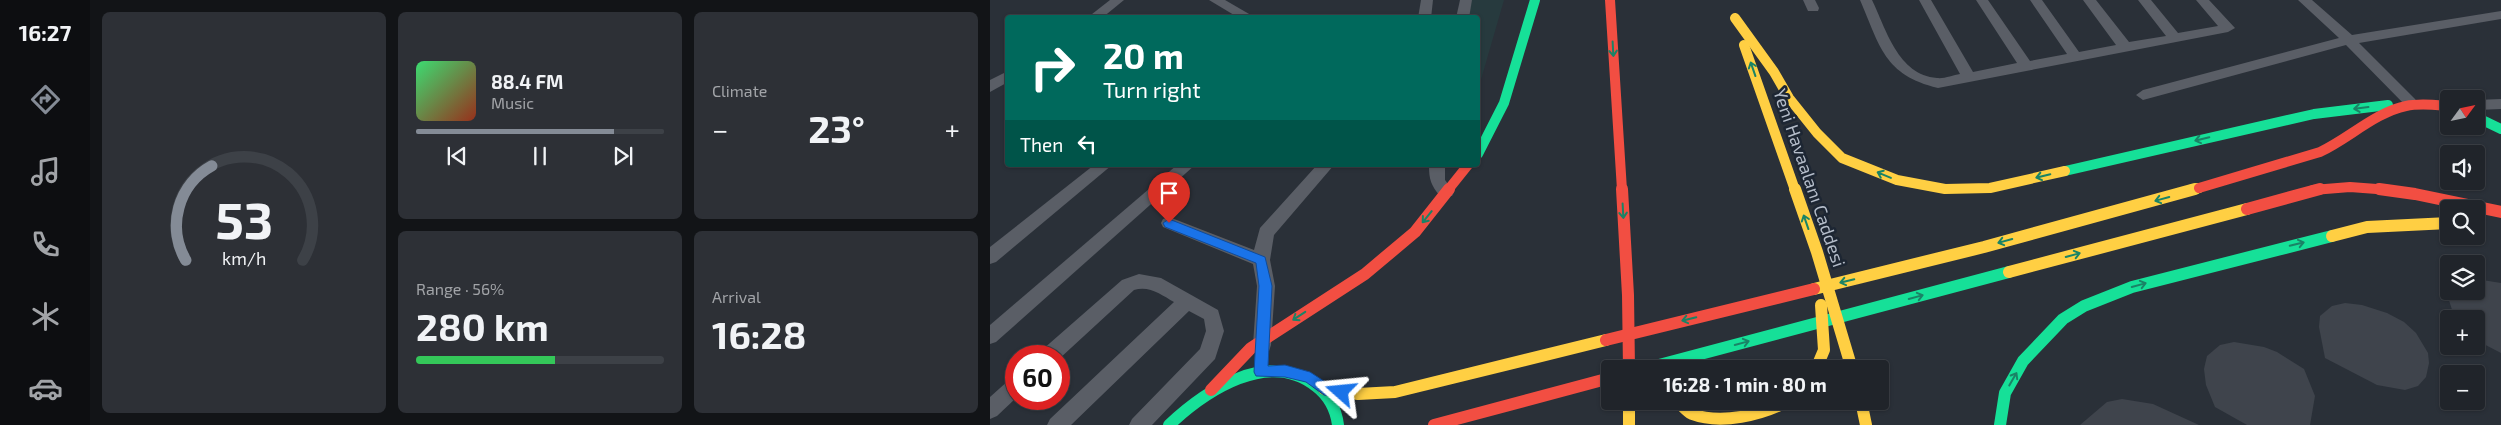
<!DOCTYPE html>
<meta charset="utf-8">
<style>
body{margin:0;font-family:"Exo 2",sans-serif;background:#2d3036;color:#f1f3f6;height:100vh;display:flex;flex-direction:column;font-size:19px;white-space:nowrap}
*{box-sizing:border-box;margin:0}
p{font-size:16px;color:#a2a4a8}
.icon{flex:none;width:28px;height:28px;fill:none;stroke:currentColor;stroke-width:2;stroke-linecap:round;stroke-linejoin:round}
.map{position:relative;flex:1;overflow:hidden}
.panel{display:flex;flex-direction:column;gap:12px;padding:12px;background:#121417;width:900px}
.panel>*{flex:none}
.hud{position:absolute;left:15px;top:15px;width:475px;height:152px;border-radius:5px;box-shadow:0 1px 4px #0004,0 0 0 1px #3d4147;background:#00695c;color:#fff;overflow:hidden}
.needle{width:32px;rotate:57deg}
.buttons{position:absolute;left:1450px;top:90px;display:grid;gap:10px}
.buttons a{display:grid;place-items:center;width:45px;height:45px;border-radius:5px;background:#20242a;box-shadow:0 1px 4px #0004,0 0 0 1px #3d4147;font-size:25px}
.speed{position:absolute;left:15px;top:345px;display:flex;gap:10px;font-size:25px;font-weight:700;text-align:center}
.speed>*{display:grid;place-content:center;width:65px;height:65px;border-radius:50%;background:#20242a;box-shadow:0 1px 4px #0004,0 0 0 1px #3d4147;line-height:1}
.speed .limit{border:8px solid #d22;background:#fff;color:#111}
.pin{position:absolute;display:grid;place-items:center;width:42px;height:42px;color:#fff;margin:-51px -21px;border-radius:50% 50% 50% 0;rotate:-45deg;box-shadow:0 0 5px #0007}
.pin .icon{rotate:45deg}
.me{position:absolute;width:55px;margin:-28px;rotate:288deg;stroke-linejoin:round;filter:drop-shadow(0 0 4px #0008)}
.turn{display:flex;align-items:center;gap:18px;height:105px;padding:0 15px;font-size:22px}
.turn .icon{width:65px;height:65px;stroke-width:2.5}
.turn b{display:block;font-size:35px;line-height:42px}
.then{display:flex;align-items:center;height:48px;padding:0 15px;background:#0003;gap:10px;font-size:19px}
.big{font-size:38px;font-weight:700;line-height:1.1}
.panel .tile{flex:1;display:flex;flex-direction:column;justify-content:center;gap:8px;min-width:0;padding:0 18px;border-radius:8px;background:#2d3036}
.panel .dial{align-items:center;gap:0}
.dial svg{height:130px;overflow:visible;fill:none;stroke:#3d4147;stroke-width:7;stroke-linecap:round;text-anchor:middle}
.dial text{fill:#f1f3f6;stroke:none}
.song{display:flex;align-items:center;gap:15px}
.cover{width:60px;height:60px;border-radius:8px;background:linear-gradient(135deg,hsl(140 70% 55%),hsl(10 70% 35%))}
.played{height:5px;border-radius:2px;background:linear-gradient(90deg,#848b96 80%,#3d4147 80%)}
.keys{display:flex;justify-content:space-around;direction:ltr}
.heat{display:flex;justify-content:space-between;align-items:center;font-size:28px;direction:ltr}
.charge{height:8px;border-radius:4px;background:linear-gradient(90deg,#34c759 56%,#3d4147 0)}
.panel .tiles{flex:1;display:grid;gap:12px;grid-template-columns:repeat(3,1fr)}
.tile:first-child{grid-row:span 2}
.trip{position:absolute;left:611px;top:360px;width:288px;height:50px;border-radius:5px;background:#20242a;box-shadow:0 1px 4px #0004,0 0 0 1px #3d4147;font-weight:700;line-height:50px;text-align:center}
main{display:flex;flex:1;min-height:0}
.tabs{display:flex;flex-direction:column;width:90px;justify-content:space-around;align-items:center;background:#0d0e11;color:#a2a4a8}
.tabs .icon{width:35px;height:35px}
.tabs .selected{color:#848b96}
.tabs b{font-size:22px;color:#f1f3f6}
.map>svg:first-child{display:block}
.green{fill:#273a3e}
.building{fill:#3f444c}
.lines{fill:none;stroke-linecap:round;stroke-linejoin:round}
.lane{fill:#5a5e66;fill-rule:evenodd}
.fast-far1{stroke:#16e098;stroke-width:10}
.fast{stroke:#16e098;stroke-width:12}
.slow-far1{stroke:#ffcf43;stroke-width:10}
.slow{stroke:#ffcf43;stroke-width:12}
.jam-far1{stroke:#f24e42;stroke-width:10}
.jam{stroke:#f24e42;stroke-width:12}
.oneway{stroke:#1a8366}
.route{fill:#1a73e8;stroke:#114b97}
.labels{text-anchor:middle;stroke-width:5;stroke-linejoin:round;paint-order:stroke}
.street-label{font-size:18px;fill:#b4bcc9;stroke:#1d2633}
</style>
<main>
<nav class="tabs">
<b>16:27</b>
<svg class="icon selected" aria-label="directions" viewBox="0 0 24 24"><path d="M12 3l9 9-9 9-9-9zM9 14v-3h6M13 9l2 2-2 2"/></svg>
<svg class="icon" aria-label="music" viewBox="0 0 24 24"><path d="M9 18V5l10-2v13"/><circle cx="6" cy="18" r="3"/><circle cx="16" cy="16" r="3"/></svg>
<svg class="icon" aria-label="phone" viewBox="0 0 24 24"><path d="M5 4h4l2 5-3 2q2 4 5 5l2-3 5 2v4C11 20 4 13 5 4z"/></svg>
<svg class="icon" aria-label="climate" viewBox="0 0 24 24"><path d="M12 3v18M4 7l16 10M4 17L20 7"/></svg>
<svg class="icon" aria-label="car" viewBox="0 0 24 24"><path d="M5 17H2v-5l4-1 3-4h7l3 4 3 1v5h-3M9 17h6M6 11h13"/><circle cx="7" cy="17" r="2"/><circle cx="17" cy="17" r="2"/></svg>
</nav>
<section class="panel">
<div class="tiles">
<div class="tile dial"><svg viewBox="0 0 100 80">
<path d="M14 69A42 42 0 1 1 86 69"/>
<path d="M14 69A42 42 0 0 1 30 11" stroke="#848b96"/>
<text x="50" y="56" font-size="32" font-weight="700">53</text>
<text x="50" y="72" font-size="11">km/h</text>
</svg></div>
<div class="tile">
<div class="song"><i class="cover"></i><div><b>88.4 FM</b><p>Music</p></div></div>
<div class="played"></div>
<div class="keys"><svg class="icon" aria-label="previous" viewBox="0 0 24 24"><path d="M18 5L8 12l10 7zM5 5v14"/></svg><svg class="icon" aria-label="pause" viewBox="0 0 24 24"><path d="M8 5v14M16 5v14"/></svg><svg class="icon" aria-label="next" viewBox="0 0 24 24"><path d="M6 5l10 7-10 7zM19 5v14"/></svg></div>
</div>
<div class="tile"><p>Climate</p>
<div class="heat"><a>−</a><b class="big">23°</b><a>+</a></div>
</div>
<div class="tile"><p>Range · 56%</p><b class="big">280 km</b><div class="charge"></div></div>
<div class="tile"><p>Arrival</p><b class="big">16:28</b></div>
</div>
</section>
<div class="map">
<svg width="1511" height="425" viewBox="0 0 1511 425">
<rect width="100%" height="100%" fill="#2a3038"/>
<path class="green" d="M 482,0 L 514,0 L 488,90 L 488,18 L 476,18 Z"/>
<g class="building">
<path d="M 1486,279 L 1511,283 L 1511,353 L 1486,340 L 1486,319 L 1465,319 L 1456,291 L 1486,291 Z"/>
<path d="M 1355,303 L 1372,305 L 1397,313 L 1414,322 L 1426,333 L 1438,353 L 1439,363 L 1436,377 L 1428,386 L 1415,390 L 1387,385 L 1335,358 L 1329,327 L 1330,316 L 1342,306 Z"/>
<path d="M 1244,342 L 1274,347 L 1287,352 L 1314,369 L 1325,396 L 1320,425 L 1257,425 L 1225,407 L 1216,385 L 1214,369 L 1217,356 L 1230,345 Z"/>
<path d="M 1132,399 L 1163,404 L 1209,425 L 1090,425 L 1117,402 Z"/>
</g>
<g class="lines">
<g class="lane">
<path d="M 120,0 L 134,0 L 112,18 L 97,18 Z"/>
<path d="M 219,0 L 235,0 L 266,18 L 249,18 Z"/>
<path d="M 431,0 L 443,0 L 441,18 L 428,18 Z"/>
<path d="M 470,0 L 482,0 L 479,18 L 466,18 Z"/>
<path d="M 813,0 L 825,0 L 829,8 L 828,11 L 818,11 Z"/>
<path d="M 870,0 L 882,0 C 896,29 908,75 947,78 C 954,79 963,75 970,74 L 929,0 L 941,0 L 983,72 L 1027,63 L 986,0 L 998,0 L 1040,61 L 1077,54 L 1040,0 L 1052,0 L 1089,52 L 1126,45 L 1093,0 L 1106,0 L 1139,42 L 1176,36 L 1148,0 L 1161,0 L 1188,33 L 1228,26 L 1206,0 L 1219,0 L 1245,28 L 1238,32 L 948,88 C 894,75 890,46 870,0 Z"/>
<path d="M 1308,0 L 1322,0 L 1362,35 L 1511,11 L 1511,19 L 1369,43 L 1425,99 L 1427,102 L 1420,107 L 1415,105 L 1356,45 L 1153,100 L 1146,95 L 1153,90 L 1349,38 Z"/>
<path d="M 18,71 L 18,82 L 0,92 L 0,80 Z"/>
<path d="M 1511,99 L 1511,109 L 1486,110 L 1486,100 Z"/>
<path d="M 104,165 L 122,165 L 6,262 L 0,264 L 0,247 Z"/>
<path d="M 187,165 L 205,165 L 6,342 L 0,344 L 0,325 Z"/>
<path d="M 327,165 L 344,165 L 284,235 L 280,260 L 285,286 L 281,345 L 279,351 L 272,353 L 265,351 L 263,345 L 267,286 L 263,264 L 173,227 L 171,223 L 173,219 L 179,217 L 264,250 L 270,228 Z"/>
<path d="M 439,165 L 455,165 L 455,180 L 464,192 L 462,196 L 450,196 C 441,185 439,180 439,165 Z"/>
<path d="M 149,274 L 171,278 L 228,310 L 234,331 L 225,359 L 162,425 L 139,425 L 142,419 L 210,349 L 216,331 L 214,319 L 199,311 L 81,425 L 57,425 L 60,419 L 184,302 C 172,295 159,285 144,290 L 69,359 L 69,356 L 50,356 L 52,350 L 132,280 Z"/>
<path d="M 26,378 L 26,398 L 7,416 L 0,419 L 0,397 L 19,380 Z"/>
</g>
<g class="fast-far1">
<path d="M 1486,117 L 1511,129"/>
<path d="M 488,154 L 514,103 L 545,0"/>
<path d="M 1075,171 L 1324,114 L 1398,105"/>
</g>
<g class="fast">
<path d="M 654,369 L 1019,272"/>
<path d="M 179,425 C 215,391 279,348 326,386 C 339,396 346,409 348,425"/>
<path d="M 1010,425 L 1015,393 L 1033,361 L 1073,319 L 1094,306 L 1142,287 L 1342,236"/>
</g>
<g class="slow-far1">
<path d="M 745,18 L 784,72 L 799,98 L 827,133 L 852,158 L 907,180 L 955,189 L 1000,188 L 1075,171"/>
<path d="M 754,45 L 805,190"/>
<path d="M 1200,190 L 1209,188"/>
</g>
<g class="slow">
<path d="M 805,189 L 827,252 L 862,369"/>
<path d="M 1342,236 L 1377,227 L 1459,223"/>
<path d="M 1019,272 L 1257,209"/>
<path d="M 824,289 L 994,247 L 1205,189"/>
<path d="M 826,369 L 834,350 L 831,305"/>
<path d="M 334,389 L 368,394 L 405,392 L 616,340"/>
<path d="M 639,401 L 639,425"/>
<path d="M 687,401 C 692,405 696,411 702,414 C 731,425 772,415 798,401"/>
<path d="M 871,401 L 876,425"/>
</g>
<g class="jam-far1">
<path d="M 620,0 L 632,190"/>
<path d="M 1209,188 L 1330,152 C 1358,139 1386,112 1416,106 C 1430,103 1445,105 1459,106"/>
<path d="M 458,190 L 478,165"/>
<path d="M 1323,190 L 1360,187 L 1400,190"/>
</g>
<g class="jam">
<path d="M 632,189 L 638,295 L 639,369"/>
<path d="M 1389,189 L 1425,194 L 1511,212"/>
<path d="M 1257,209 L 1330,189"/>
<path d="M 616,340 L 824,289"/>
<path d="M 221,390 L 261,348 L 375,274 L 425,232 L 459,189"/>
<path d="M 444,425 L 620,378"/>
</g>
</g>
<defs><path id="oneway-shaft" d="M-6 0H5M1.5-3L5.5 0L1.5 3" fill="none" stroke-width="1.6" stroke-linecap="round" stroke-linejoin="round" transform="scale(1.25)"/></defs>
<g class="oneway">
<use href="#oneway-shaft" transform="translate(623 49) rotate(87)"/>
<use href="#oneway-shaft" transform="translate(763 69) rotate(-109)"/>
<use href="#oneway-shaft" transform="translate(1371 108) rotate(173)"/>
<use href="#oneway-shaft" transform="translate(1212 139) rotate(167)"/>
<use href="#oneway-shaft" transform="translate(894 175) rotate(-157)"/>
<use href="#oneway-shaft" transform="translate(1053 176) rotate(167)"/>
<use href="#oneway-shaft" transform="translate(1172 199) rotate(165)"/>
<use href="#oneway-shaft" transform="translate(633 211) rotate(87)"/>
<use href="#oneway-shaft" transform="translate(437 217) rotate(129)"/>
<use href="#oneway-shaft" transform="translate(816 222) rotate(-109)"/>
<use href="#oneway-shaft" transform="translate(1015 241) rotate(165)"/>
<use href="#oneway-shaft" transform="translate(1307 244) rotate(-14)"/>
<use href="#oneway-shaft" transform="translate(1083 255) rotate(-15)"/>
<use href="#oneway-shaft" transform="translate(857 281) rotate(166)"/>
<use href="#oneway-shaft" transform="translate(1149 285) rotate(-15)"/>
<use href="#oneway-shaft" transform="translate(926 297) rotate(-15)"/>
<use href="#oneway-shaft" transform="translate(309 316) rotate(147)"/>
<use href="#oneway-shaft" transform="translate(699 319) rotate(166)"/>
<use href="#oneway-shaft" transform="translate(752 343) rotate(-15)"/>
<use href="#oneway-shaft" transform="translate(1023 379) rotate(-60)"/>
</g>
<path class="route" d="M 179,219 L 275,257 L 282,286 L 278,366 L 295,365 L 320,372 L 337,383 L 356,387 L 358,392 L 356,396 L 351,398 L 334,395 L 316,382 L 295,377 L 266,376 L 264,372 L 269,286 L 266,263 L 175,227 L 173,223 Z"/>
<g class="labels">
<g class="street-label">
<text transform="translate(819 178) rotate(71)" y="6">Yeni Havaalanı Caddesi</text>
</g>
</g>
</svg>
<div class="buttons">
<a><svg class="needle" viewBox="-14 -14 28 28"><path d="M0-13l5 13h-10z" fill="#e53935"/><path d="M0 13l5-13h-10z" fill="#a2a4a8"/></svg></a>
<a><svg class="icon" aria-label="sound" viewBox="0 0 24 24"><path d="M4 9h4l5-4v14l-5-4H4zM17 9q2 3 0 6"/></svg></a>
<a><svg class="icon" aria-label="search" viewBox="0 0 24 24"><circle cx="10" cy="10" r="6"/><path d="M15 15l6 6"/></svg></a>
<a><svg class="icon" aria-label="layers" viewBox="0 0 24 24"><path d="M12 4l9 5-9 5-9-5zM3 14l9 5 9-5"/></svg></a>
<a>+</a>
<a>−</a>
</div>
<div class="speed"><div class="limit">60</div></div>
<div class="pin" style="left:179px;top:223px;background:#d93025"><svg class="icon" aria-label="arrive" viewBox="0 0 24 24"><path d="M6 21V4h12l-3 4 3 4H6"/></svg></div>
<svg class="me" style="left:351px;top:392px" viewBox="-20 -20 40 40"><path d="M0-17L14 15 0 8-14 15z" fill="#1a73e8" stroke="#fff" stroke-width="4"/></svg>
<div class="trip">16:28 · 1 min · 80 m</div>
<div class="hud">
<div class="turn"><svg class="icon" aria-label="right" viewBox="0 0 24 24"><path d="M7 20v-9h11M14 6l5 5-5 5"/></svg><div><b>20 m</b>Turn right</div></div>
<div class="then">Then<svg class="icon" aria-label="left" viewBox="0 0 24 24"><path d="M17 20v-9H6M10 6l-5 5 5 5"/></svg></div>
</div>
</div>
</main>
